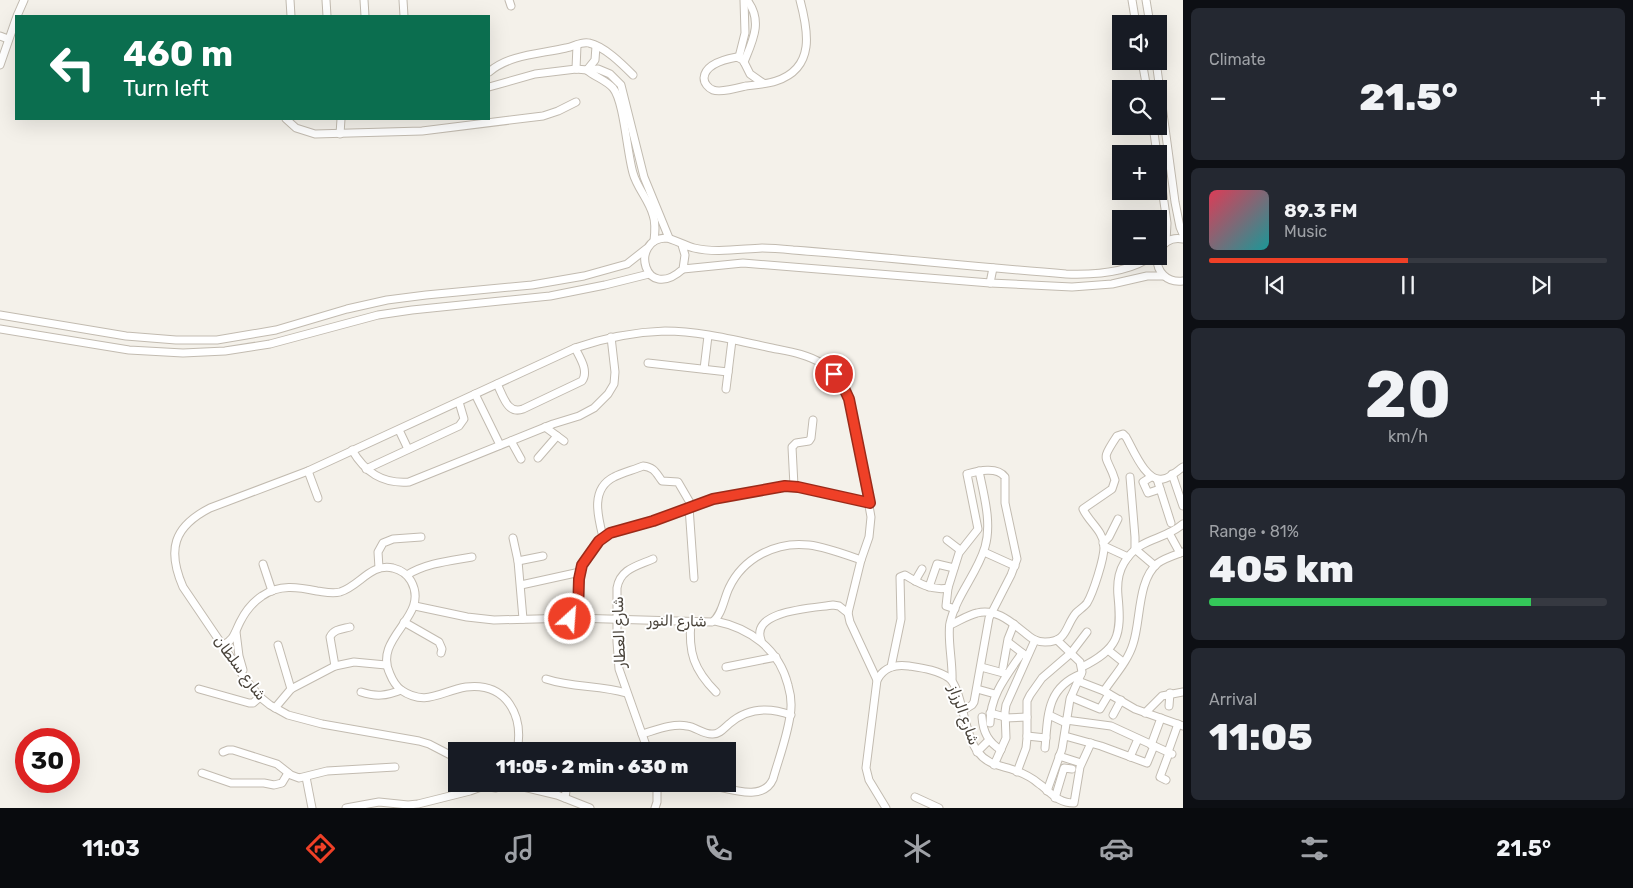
<!DOCTYPE html>
<meta charset="utf-8">
<style>
body{margin:0;font-family:Rubik,Vazirmatn,sans-serif;background:#242831;color:#f1f3f6;height:100vh;display:flex;flex-direction:column;font-size:19px;white-space:nowrap}
*{box-sizing:border-box;margin:0}
p{font-size:16px;color:#9ea1a6}
.icon{flex:none;width:28px;height:28px;fill:none;stroke:currentColor;stroke-width:2;stroke-linecap:round;stroke-linejoin:round}
.map{position:relative;flex:1;overflow:hidden}
.drawer{display:flex;flex-direction:column;gap:8px;padding:8px;background:#0d0f14;width:450px}
.drawer>*{flex:none}
.guide{position:absolute;left:15px;top:15px;width:475px;height:105px;border-radius:0px;box-shadow:0 5px 20px #0002;background:#0b6e4f;color:#fff;overflow:hidden}
.controls{position:absolute;left:1112px;top:15px;display:grid;gap:10px}
.controls a{display:grid;place-items:center;width:55px;height:55px;border-radius:0px;background:#171b24;box-shadow:0 5px 20px #0002;font-size:25px}
.speed{position:absolute;left:15px;top:728px;display:flex;gap:10px;font-size:25px;font-weight:700;text-align:center}
.speed>*{display:grid;place-content:center;width:65px;height:65px;border-radius:50%;background:#171b24;box-shadow:0 5px 20px #0002;line-height:1}
.speed .limit{border:8px solid #d22;background:#fff;color:#111}
.pin{position:absolute;display:grid;place-items:center;width:42px;height:42px;color:#fff;margin:-21px;border:2px solid #fff;border-radius:50%;box-shadow:0 1px 5px #0007}
.me{position:absolute;width:55px;margin:-28px;rotate:26deg;stroke-linejoin:round;filter:drop-shadow(0 0 4px #0008)}
.turn{display:flex;align-items:center;gap:18px;height:105px;padding:0 25px;font-size:22px}
.turn .icon{width:65px;height:65px;stroke-width:2.5}
.turn b{display:block;font-size:35px;line-height:42px}
.big{font-size:38px;font-weight:800;line-height:1.1}
.drawer .widget{flex:1;display:flex;flex-direction:column;justify-content:center;gap:8px;min-width:0;padding:0 18px;border-radius:8px;background:#242831}
.drawer .dial{align-items:center;gap:0}
.dial b{font-size:65px;line-height:1}
.song{display:flex;align-items:center;gap:15px}
.cover{width:60px;height:60px;border-radius:8px;background:linear-gradient(135deg,hsl(350 70% 55%),hsl(180 70% 35%))}
.played{height:5px;border-radius:2px;background:linear-gradient(90deg,#ef4027 50%,#363941 50%)}
.keys{display:flex;justify-content:space-around;direction:ltr}
.heat{display:flex;justify-content:space-between;align-items:center;font-size:28px;direction:ltr}
.charge{height:8px;border-radius:4px;background:linear-gradient(90deg,#34c759 81%,#363941 0)}
.trip{position:absolute;left:448px;top:742px;width:288px;height:50px;border-radius:0px;background:#171b24;box-shadow:0 5px 20px #0002;font-weight:800;line-height:50px;text-align:center}
.tabs{display:flex;height:80px;justify-content:space-around;align-items:center;background:#090b0e;color:#9ea1a6}
.tabs .icon{width:35px;height:35px}
.tabs .selected{color:#ef4027}
.tabs b{font-size:22px;color:#f1f3f6}
main{display:flex;flex:1;min-height:0}
.map>svg:first-child{display:block}
.lines{fill:none;stroke-linecap:round;stroke-linejoin:round}
.minor-casing{stroke:#c2bbb0;stroke-width:9}
.minor{stroke:#fff;stroke-width:7}
.route-casing{stroke:#9b2a19;stroke-width:12}
.route{stroke:#ef4027;stroke-width:9}
.labels{text-anchor:middle;stroke-width:4;stroke-linejoin:round;paint-order:stroke}
.street-label{font-size:15px;fill:#484239;stroke:#fff}
</style>
<main>
<div class="map">
<svg width="1183" height="808" viewBox="0 0 1183 808">
<rect width="100%" height="100%" fill="#f4f1ea"/>
<g class="lines">
<g class="minor-casing">
<g id="minor">
<path d="M 290,0 L 291,16"/>
<path d="M 326,0 L 327,16"/>
<path d="M 364,0 L 365,16"/>
<path d="M 403,0 L 404,16"/>
<path d="M 509,0 L 511,6"/>
<path d="M 1132,0 L 1136,24"/>
<path d="M 1146,0 L 1150,24"/>
<path d="M 17,16 L 24,0"/>
<path d="M 0,36 L 8,39"/>
<path d="M 739,57 L 745,33 L 744,0"/>
<path d="M 1142,61 L 1147,89"/>
<path d="M 1156,61 L 1175,202 L 1180,227 L 1183,234"/>
<path d="M 744,62 C 753,40 763,21 747,0"/>
<path d="M 0,65 L 16,19"/>
<path d="M 576,69 L 577,45"/>
<path d="M 587,70 C 595,77 606,80 613,88 C 624,101 627,153 633,173 C 637,188 649,200 653,215 C 656,223 655,232 654,241"/>
<path d="M 587,70 L 595,60 L 596,46"/>
<path d="M 489,72 C 510,54 541,54 566,48 C 574,47 581,41 589,43 C 604,46 622,64 633,75"/>
<path d="M 763,83 L 750,74 L 743,60 L 737,57 C 726,59 705,64 704,78 C 704,83 708,88 713,90 C 721,93 738,88 746,86 C 756,85 767,84 776,81 C 816,68 808,30 800,0"/>
<path d="M 489,87 L 535,74 L 576,69 L 587,70 L 598,69 L 610,74 L 621,85 L 644,177 L 669,238"/>
<path d="M 286,119 L 296,128 L 315,134 L 422,131 L 543,116 L 558,111 L 576,102"/>
<path d="M 1153,126 L 1157,154"/>
<path d="M 340,134 L 341,119"/>
<path d="M 1159,167 L 1167,223 L 1166,242"/>
<path d="M 682,245 L 685,255 L 683,269 C 644,304 629,239 666,238 C 671,238 686,246 694,248 C 715,253 740,249 762,248 C 772,248 783,249 793,250 C 884,257 975,267 1066,274 C 1093,275 1129,273 1152,256"/>
<path d="M 1159,251 C 1164,241 1172,237 1183,239"/>
<path d="M 1157,256 C 1156,272 1167,283 1183,281"/>
<path d="M 683,269 L 743,263 L 990,283 L 1072,287 L 1112,284 L 1147,276 L 1163,276"/>
<path d="M 990,283 L 993,268"/>
<path d="M 0,315 L 126,336 L 176,340 L 217,340 L 276,330 L 347,309 L 387,300 L 426,295 L 532,285 L 584,276 L 627,264 L 646,249"/>
<path d="M 0,329 L 129,350 L 183,353 L 225,351 L 270,344 L 378,315 L 412,310 L 550,296 L 605,285 L 649,274"/>
<path d="M 648,363 L 728,372"/>
<path d="M 704,369 L 708,336"/>
<path d="M 497,384 C 503,395 507,415 523,409 L 582,381 C 589,371 580,358 575,348"/>
<path d="M 726,389 L 732,340"/>
<path d="M 475,394 L 500,445"/>
<path d="M 545,427 L 564,441"/>
<path d="M 399,430 L 408,449"/>
<path d="M 511,441 L 521,459"/>
<path d="M 352,450 C 365,472 382,484 409,482 L 553,424 L 579,416 L 594,408 L 608,394 L 614,384 L 615,372 L 611,337"/>
<path d="M 538,458 L 557,436"/>
<path d="M 366,469 L 459,426 L 464,419 L 459,402"/>
<path d="M 308,471 L 318,498"/>
<path d="M 1172,474 L 1183,506"/>
<path d="M 1130,477 L 1135,537 L 1135,549 L 1155,566"/>
<path d="M 1151,477 L 1143,482 L 1148,493 L 1160,489"/>
<path d="M 1157,479 L 1171,523"/>
<path d="M 794,486 L 792,447 L 796,443 L 809,441 L 811,438 L 813,420"/>
<path d="M 689,507 L 694,578"/>
<path d="M 1169,533 L 1180,553"/>
<path d="M 603,537 C 598,517 590,489 614,477 C 623,472 634,470 643,466 C 654,467 656,473 662,481 L 678,482 L 692,506"/>
<path d="M 513,538 L 518,561 L 523,619"/>
<path d="M 947,540 L 960,550"/>
<path d="M 1103,543 L 1109,537 L 1118,519"/>
<path d="M 1104,546 L 1128,557"/>
<path d="M 984,552 L 1015,566"/>
<path d="M 518,561 L 543,556"/>
<path d="M 263,564 L 272,591"/>
<path d="M 379,568 L 378,552 L 383,543 L 393,539 L 421,537"/>
<path d="M 407,575 C 427,563 449,561 472,557"/>
<path d="M 915,581 L 922,569"/>
<path d="M 521,585 L 580,572"/>
<path d="M 929,587 L 937,564 L 954,568"/>
<path d="M 948,588 L 946,606 L 955,609"/>
<path d="M 415,606 L 467,617 L 494,620 L 573,618 L 578,613 L 579,579 L 582,565 L 599,541 L 610,533 L 653,521 L 713,499 L 785,486 L 798,487 L 870,503"/>
<path d="M 573,618 L 712,622 C 722,616 724,598 729,588 C 743,558 776,541 809,545 C 826,547 844,554 861,560"/>
<path d="M 404,622 L 439,642 L 442,649 L 441,653"/>
<path d="M 691,622 C 688,652 694,670 716,692"/>
<path d="M 950,625 C 959,621 968,615 977,613 C 996,608 1011,622 1025,633 C 1031,638 1036,642 1045,642 C 1068,642 1065,626 1076,613 C 1079,610 1084,607 1087,603 C 1093,593 1105,557 1104,545 C 1103,531 1089,522 1083,509 L 1112,489 L 1115,480 C 1107,454 1099,463 1117,436 L 1123,434 L 1126,437 C 1133,449 1146,483 1163,479 C 1170,478 1177,471 1183,467"/>
<path d="M 236,632 L 239,656 L 243,670"/>
<path d="M 761,640 C 750,610 815,608 833,605 L 839,606 L 848,613"/>
<path d="M 1008,642 L 1025,655"/>
<path d="M 223,645 C 234,640 235,632 240,622 C 245,612 253,602 262,596 C 279,584 298,587 317,591 C 325,592 332,594 340,592 C 360,586 370,563 393,568 C 401,570 407,574 411,581 C 431,617 372,637 390,674 C 392,679 396,686 401,690 C 426,707 441,691 466,687 C 507,682 524,716 517,751"/>
<path d="M 278,645 L 291,689"/>
<path d="M 1108,650 L 1123,662"/>
<path d="M 335,666 L 330,637 C 334,629 342,629 350,627"/>
<path d="M 726,667 L 776,657"/>
<path d="M 891,667 L 901,619 L 900,577 L 905,575 C 918,583 932,591 948,588 L 959,553 L 978,529 L 967,474 C 978,471 997,466 1005,477 L 1005,503 L 1017,559 L 1011,575 L 989,618 L 974,702 L 972,705 L 962,711"/>
<path d="M 981,667 L 1007,674"/>
<path d="M 1003,667 L 1008,639 L 1014,624"/>
<path d="M 1082,667 C 1118,649 1122,636 1118,596 C 1117,585 1118,573 1124,563 C 1140,536 1162,542 1183,524"/>
<path d="M 546,679 C 573,688 600,685 626,693"/>
<path d="M 877,680 C 884,667 895,664 909,666 C 922,668 938,670 949,678 C 962,688 964,735 978,752 C 987,764 998,765 1011,769 C 1020,772 1031,777 1038,783 C 1051,792 1057,803 1074,803 L 1080,767 L 1091,743"/>
<path d="M 952,680 C 953,663 947,638 950,623 C 956,596 977,574 985,547 C 992,523 984,496 979,471"/>
<path d="M 1078,681 L 1104,691 L 1135,709 L 1183,726"/>
<path d="M 199,689 L 249,703 L 253,703 L 260,697"/>
<path d="M 977,689 L 995,694"/>
<path d="M 1104,691 C 1114,676 1128,661 1133,644 C 1141,621 1137,580 1158,563 C 1165,558 1175,555 1183,552"/>
<path d="M 361,692 C 376,697 386,696 401,690"/>
<path d="M 1071,697 L 1100,709 L 1109,694"/>
<path d="M 1169,706 L 1170,693"/>
<path d="M 275,708 L 291,689 L 335,666 L 354,662 L 386,665"/>
<path d="M 990,713 L 1005,717"/>
<path d="M 1145,713 L 1162,696 L 1183,692"/>
<path d="M 1049,715 L 1066,723"/>
<path d="M 1113,715 L 1121,700"/>
<path d="M 982,717 C 983,732 988,742 1001,750"/>
<path d="M 1005,718 L 1027,717"/>
<path d="M 1066,720 L 1111,726 L 1172,754"/>
<path d="M 990,723 C 990,695 1007,675 1022,653"/>
<path d="M 642,734 C 656,730 673,723 687,726 C 696,727 704,735 713,734 C 720,734 724,728 729,724 C 747,708 769,707 791,715"/>
<path d="M 1027,736 L 1046,738"/>
<path d="M 1065,736 L 1101,746 L 1147,763 L 1154,746"/>
<path d="M 1151,745 L 1161,718"/>
<path d="M 1045,748 C 1048,716 1046,688 1081,674"/>
<path d="M 648,751 L 619,669 L 617,642 L 617,588 C 620,569 637,566 653,559"/>
<path d="M 223,752 L 228,750 L 233,750 L 277,764 L 291,775 L 299,778 L 327,771 L 395,767"/>
<path d="M 977,752 L 989,740"/>
<path d="M 1168,752 L 1178,724"/>
<path d="M 1059,756 L 1081,763"/>
<path d="M 1130,757 L 1138,739"/>
<path d="M 456,758 L 429,744 L 419,741 L 322,724 L 288,715 L 270,705 L 260,697 L 246,680 L 183,587 C 167,550 173,527 210,508 L 308,471 L 575,348 C 604,338 634,332 665,331 C 699,331 734,340 767,347 C 785,351 805,353 821,363 C 837,373 846,388 851,406 L 871,517 L 869,537 L 861,560 L 848,613 L 850,622 L 877,680 L 866,768 L 869,780 L 886,808"/>
<path d="M 994,765 L 1006,738 L 1005,712 L 1006,705 L 1035,640"/>
<path d="M 1017,772 L 1026,748 L 1027,738 L 1027,701 L 1030,695 L 1042,678 L 1071,653 L 1087,632"/>
<path d="M 202,773 L 231,783 L 264,783 L 274,785 L 282,783 L 288,773"/>
<path d="M 306,777 L 312,808"/>
<path d="M 1166,780 L 1160,777 L 1169,753"/>
<path d="M 486,784 L 489,787 L 496,788 L 502,784"/>
<path d="M 511,784 L 557,795 L 590,808"/>
<path d="M 658,787 C 672,786 686,783 701,784 C 722,785 762,805 773,779 C 779,758 787,737 790,716 C 792,706 791,695 788,685 C 779,649 750,628 715,621"/>
<path d="M 1047,791 L 1062,749 L 1070,699 L 1082,672 L 1080,662 L 1057,640"/>
<path d="M 915,797 L 939,808"/>
<path d="M 565,798 L 567,784"/>
<path d="M 1055,798 L 1064,768 L 1072,769"/>
<path d="M 346,808 L 379,802 L 408,805 L 418,804 L 470,791 L 487,785"/>
<path d="M 655,808 L 657,802 L 657,784"/>
</g>
</g>
<use href="#minor" class="minor"/>
</g>
<g class="lines">
<g class="route-casing">
<path id="route" d="M 570,619 L 576,617 L 578,613 L 579,579 L 582,565 L 599,541 L 610,533 L 653,521 L 713,499 L 785,486 L 798,487 L 870,503 L 849,399 L 843,386 L 834,374"/>
</g>
<use href="#route" class="route"/>
</g>
<g class="labels">
<g class="street-label">
<text transform="translate(677 621) rotate(1)" y="5">شارع النور</text>
<text transform="translate(619 632) rotate(-92)" y="5">شارع العطار</text>
<text transform="translate(240 668) rotate(53)" y="5">شارع سلطان</text>
<text transform="translate(964 715) rotate(70)" y="5">شارع الرزاز</text>
</g>
</g>
</svg>
<div class="controls">
<a><svg class="icon" aria-label="sound" viewBox="0 0 24 24"><path d="M4 9h4l5-4v14l-5-4H4zM17 9q2 3 0 6"/></svg></a>
<a><svg class="icon" aria-label="search" viewBox="0 0 24 24"><circle cx="10" cy="10" r="6"/><path d="M15 15l6 6"/></svg></a>
<a>+</a>
<a>−</a>
</div>
<div class="speed"><div class="limit">30</div></div>
<div class="pin" style="left:834px;top:374px;background:#d93025"><svg class="icon" aria-label="arrive" viewBox="0 0 24 24"><path d="M6 21V4h12l-3 4 3 4H6"/></svg></div>
<svg class="me" style="left:570px;top:619px" viewBox="-20 -20 40 40"><circle r="17" fill="#ef4027" stroke="#fff" stroke-width="3"/><path d="M0-11L8 9 0 5-8 9z" fill="#fff"/></svg>
<div class="trip">11:05 · 2 min · 630 m</div>
<div class="guide">
<div class="turn"><svg class="icon" aria-label="left" viewBox="0 0 24 24"><path d="M17 20v-9H6M10 6l-5 5 5 5"/></svg><div><b>460 m</b>Turn left</div></div>
</div>
</div>
<section class="drawer">
<div class="widget"><p>Climate</p>
<div class="heat"><a>−</a><b class="big">21.5°</b><a>+</a></div>
</div>
<div class="widget">
<div class="song"><i class="cover"></i><div><b>89.3 FM</b><p>Music</p></div></div>
<div class="played"></div>
<div class="keys"><svg class="icon" aria-label="previous" viewBox="0 0 24 24"><path d="M18 5L8 12l10 7zM5 5v14"/></svg><svg class="icon" aria-label="pause" viewBox="0 0 24 24"><path d="M8 5v14M16 5v14"/></svg><svg class="icon" aria-label="next" viewBox="0 0 24 24"><path d="M6 5l10 7-10 7zM19 5v14"/></svg></div>
</div>
<div class="widget dial"><b>20</b><p>km/h</p></div>
<div class="widget"><p>Range · 81%</p><b class="big">405 km</b><div class="charge"></div></div>
<div class="widget"><p>Arrival</p><b class="big">11:05</b></div>
</section>
</main>
<nav class="tabs">
<b>11:03</b>
<svg class="icon selected" aria-label="directions" viewBox="0 0 24 24"><path d="M12 3l9 9-9 9-9-9zM9 14v-3h6M13 9l2 2-2 2"/></svg>
<svg class="icon" aria-label="music" viewBox="0 0 24 24"><path d="M9 18V5l10-2v13"/><circle cx="6" cy="18" r="3"/><circle cx="16" cy="16" r="3"/></svg>
<svg class="icon" aria-label="phone" viewBox="0 0 24 24"><path d="M5 4h4l2 5-3 2q2 4 5 5l2-3 5 2v4C11 20 4 13 5 4z"/></svg>
<svg class="icon" aria-label="climate" viewBox="0 0 24 24"><path d="M12 3v18M4 7l16 10M4 17L20 7"/></svg>
<svg class="icon" aria-label="car" viewBox="0 0 24 24"><path d="M5 17H2v-5l4-1 3-4h7l3 4 3 1v5h-3M9 17h6M6 11h13"/><circle cx="7" cy="17" r="2"/><circle cx="17" cy="17" r="2"/></svg>
<svg class="icon" aria-label="filters" viewBox="0 0 24 24"><path d="M4 7h16M4 17h16"/><circle cx="9" cy="7" r="2"/><circle cx="15" cy="17" r="2"/></svg>
<b>21.5°</b>
</nav>
